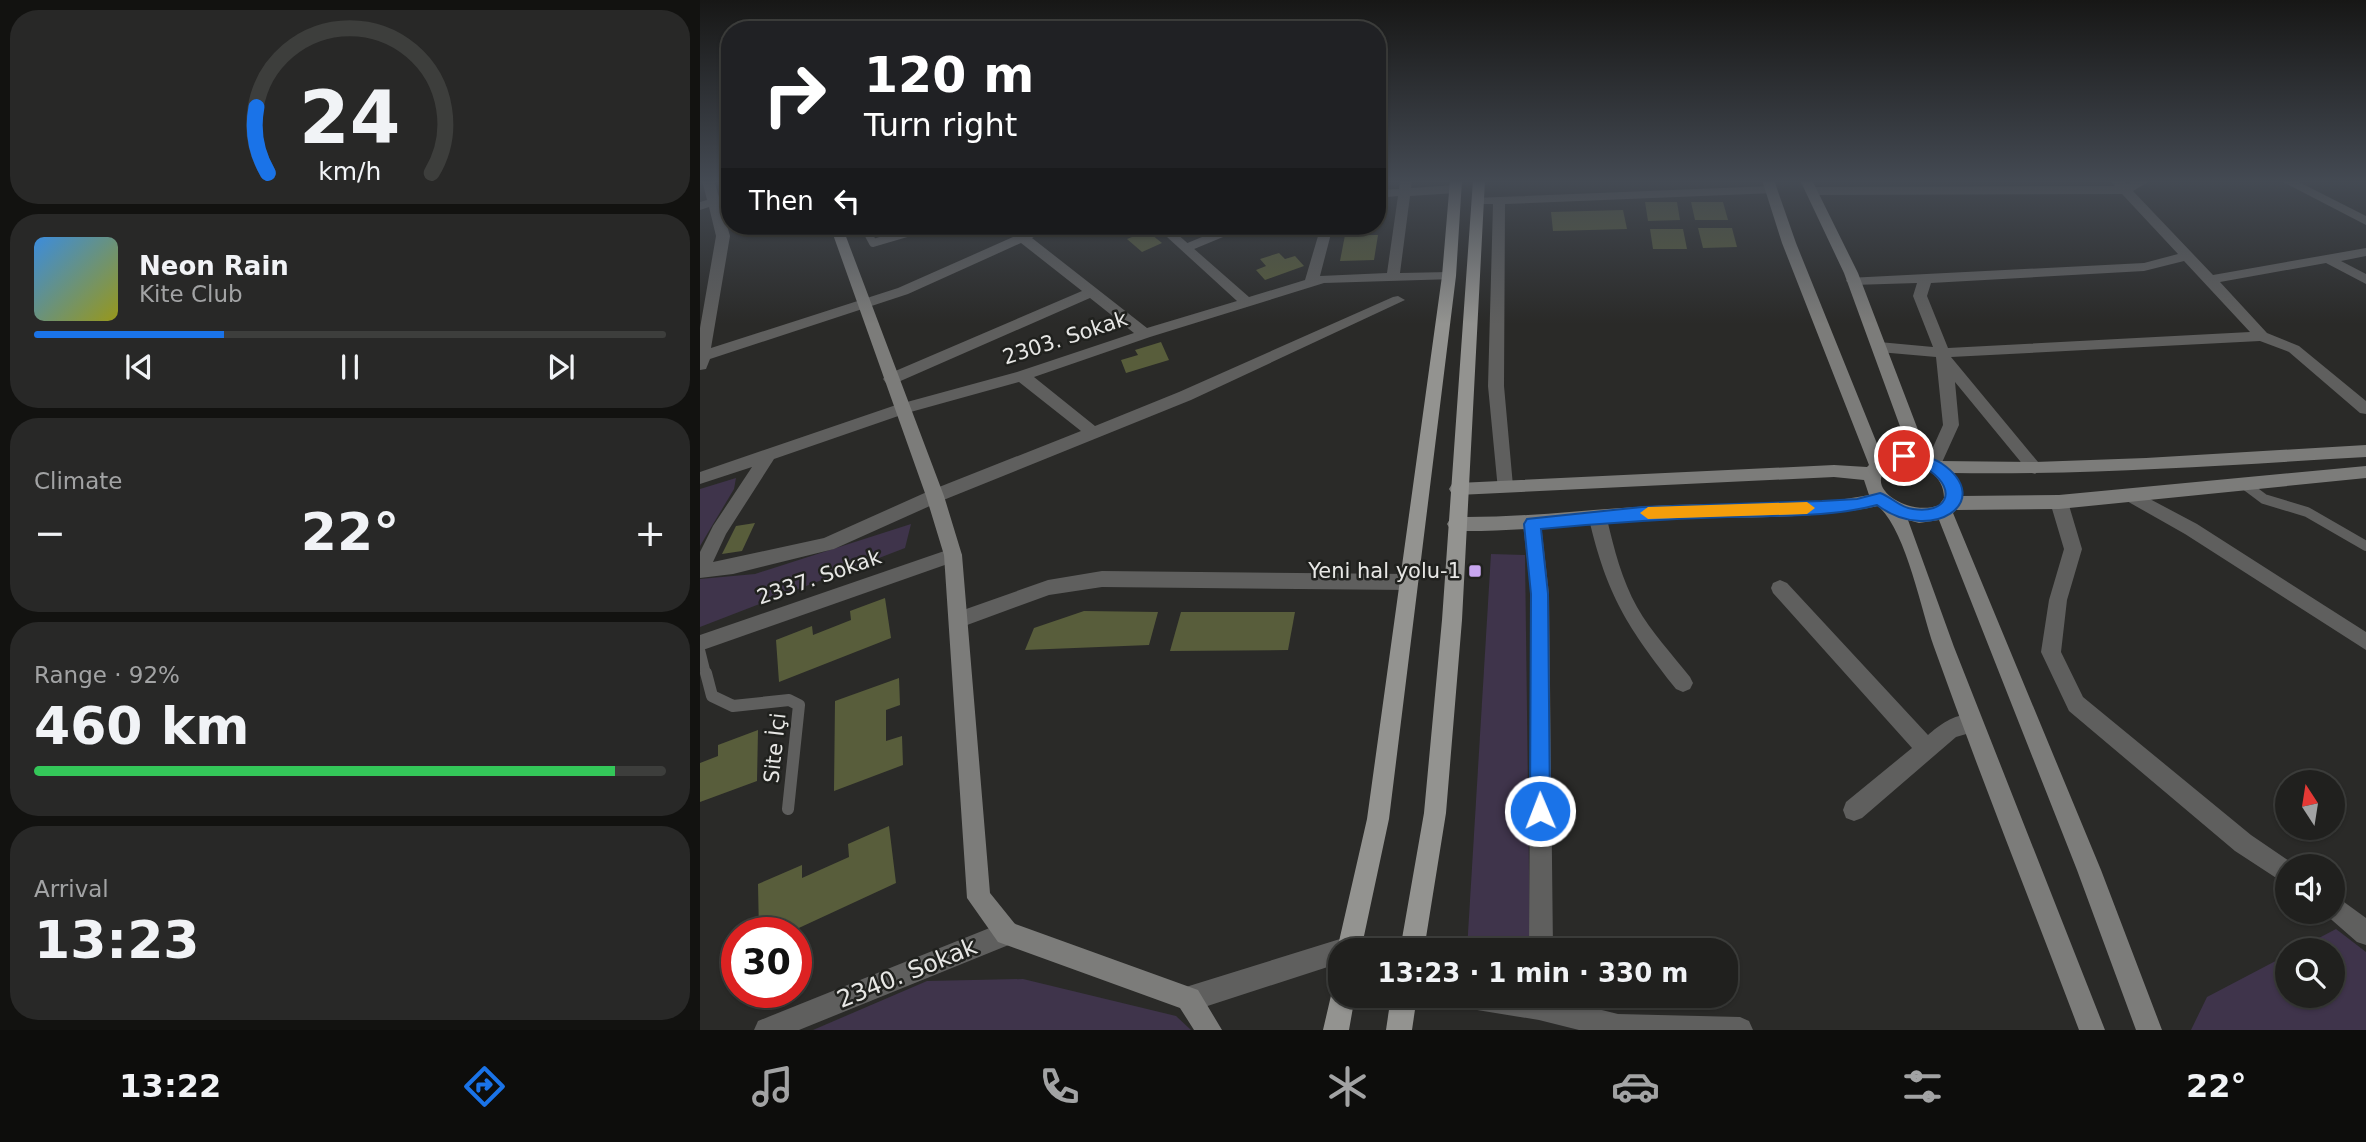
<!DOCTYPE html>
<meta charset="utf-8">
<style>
body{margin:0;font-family:"DejaVu Sans",sans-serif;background:#282827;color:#f1f3f6;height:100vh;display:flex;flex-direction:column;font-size:26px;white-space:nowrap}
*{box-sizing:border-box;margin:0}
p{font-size:23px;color:#a2a3a4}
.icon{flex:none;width:38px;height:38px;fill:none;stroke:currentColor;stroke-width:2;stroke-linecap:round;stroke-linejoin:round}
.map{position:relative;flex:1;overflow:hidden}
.drawer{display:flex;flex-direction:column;gap:10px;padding:10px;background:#121210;width:700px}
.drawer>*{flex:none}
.top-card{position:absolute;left:21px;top:21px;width:665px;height:214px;border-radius:28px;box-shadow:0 2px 5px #0004,0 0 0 2px #3d3e3c;background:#202124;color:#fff;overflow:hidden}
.needle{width:46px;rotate:348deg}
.controls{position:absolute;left:1575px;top:770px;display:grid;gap:14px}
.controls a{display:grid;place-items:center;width:70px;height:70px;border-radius:50%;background:#20201e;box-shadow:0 2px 5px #0004,0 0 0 2px #3d3e3c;font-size:35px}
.speed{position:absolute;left:21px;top:917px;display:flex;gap:14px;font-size:35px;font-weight:700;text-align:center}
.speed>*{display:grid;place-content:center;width:91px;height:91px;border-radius:50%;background:#20201e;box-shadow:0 2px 5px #0004,0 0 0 2px #3d3e3c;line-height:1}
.speed .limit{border:10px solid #d22;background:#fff;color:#111}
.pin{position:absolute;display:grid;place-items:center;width:60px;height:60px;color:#fff;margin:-30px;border:4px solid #fff;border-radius:50%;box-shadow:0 2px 7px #0007}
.me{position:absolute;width:77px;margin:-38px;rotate:359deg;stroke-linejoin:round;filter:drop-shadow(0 0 5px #0008)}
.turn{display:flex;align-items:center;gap:24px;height:147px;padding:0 28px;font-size:32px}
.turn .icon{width:91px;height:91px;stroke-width:2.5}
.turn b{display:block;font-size:49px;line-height:60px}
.then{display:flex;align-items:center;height:66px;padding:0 28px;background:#0003;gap:14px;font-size:26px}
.big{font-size:52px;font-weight:700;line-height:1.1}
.drawer .card{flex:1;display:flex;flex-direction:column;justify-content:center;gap:10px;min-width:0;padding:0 24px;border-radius:28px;background:#282827}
.drawer .dial{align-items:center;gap:0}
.dial svg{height:182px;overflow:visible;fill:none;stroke:#3d3e3c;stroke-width:7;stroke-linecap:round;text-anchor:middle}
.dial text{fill:#f1f3f6;stroke:none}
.song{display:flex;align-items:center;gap:21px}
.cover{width:84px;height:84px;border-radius:10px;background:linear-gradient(135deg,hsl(210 70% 55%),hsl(60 70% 35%))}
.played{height:7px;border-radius:4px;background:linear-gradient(90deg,#1a73e8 30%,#3d3e3c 30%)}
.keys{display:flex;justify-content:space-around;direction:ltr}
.heat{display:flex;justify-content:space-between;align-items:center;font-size:38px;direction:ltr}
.charge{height:10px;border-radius:5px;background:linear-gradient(90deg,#34c759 92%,#3d3e3c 0)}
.trip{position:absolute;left:628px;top:938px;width:410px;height:70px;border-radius:28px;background:#20201e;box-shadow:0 2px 5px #0004,0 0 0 2px #3d3e3c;font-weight:700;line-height:70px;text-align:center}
.tab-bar{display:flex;height:112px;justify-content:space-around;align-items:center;background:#0d0d0c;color:#a2a3a4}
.tab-bar .icon{width:49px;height:49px}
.tab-bar .current{color:#1a73e8}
.tab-bar b{font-size:32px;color:#f1f3f6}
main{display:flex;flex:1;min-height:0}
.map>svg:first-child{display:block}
.green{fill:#3f344b}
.building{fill:#585d3b}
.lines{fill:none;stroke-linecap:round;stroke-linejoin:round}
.lane-far2{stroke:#5f5f5e;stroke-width:8}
.lane-far1{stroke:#5f5f5e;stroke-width:10}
.lane{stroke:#5f5f5e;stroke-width:12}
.street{fill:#5f5f5e;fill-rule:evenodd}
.secondary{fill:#7c7c7a;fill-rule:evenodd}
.primary{fill:#939390;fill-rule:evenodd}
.route{fill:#1a73e8;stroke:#114b97;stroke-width:2}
.slow{fill:#f59e0b}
.poi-dot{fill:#c8a6ef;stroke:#20211e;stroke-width:2.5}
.labels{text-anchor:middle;stroke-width:5;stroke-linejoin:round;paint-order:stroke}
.street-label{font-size:21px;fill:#e7e7e5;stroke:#20211e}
.poi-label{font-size:21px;fill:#e7e7e5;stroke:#20211e;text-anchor:end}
.near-street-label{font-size:24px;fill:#e7e7e5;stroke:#20211e}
</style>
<main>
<section class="drawer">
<div class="card dial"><svg viewBox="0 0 100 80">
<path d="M14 69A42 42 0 1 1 86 69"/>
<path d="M14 69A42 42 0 0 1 9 40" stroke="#1a73e8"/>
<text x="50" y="56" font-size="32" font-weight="700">24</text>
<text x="50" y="72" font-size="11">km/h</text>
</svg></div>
<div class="card">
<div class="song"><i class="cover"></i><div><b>Neon Rain</b><p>Kite Club</p></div></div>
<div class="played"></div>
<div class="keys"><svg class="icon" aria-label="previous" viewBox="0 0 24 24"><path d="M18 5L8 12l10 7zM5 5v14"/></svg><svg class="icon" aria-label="pause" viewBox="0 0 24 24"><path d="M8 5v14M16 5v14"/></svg><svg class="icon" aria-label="next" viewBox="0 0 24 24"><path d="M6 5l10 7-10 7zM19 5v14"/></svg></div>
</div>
<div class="card"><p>Climate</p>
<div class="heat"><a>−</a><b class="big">22°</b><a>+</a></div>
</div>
<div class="card"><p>Range · 92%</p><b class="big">460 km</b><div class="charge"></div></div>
<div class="card"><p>Arrival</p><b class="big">13:23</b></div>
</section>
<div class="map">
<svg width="1666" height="1030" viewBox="0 0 1666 1030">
<rect width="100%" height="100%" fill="#2a2a28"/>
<g class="green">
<path d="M 36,478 L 34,489 L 0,546 L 0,489 Z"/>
<path d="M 211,524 L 205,548 L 0,627 L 0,579 L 55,574 Z"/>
<path d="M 791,554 L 825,555 L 830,950 L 767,950 Z"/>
<path d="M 1636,929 L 1666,952 L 1666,1030 L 1491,1030 L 1507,997 L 1587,955 L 1587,996 L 1633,996 L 1633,950 L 1596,950 Z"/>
<path d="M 323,979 L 476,1016 L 491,1030 L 113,1030 L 227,981 Z"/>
</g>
<g class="building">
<path d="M 945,202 L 977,202 L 980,220 L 948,221 Z"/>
<path d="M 991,202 L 1023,202 L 1028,220 L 995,220 Z"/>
<path d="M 923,210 L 927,229 L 853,231 L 851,212 Z"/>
<path d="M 998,228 L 1032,228 L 1037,247 L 1003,248 Z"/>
<path d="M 950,229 L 983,229 L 987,249 L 953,249 Z"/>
<path d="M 447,231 L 462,243 L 442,252 L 427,239 Z"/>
<path d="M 645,235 L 678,235 L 674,260 L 640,261 Z"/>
<path d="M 579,253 L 585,259 L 595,256 L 604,266 L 565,280 L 556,270 L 566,266 L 560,259 Z"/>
<path d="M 461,342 L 469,360 L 426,373 L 421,360 L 438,355 L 435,350 Z"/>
<path d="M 55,523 L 42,551 L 22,554 L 36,526 Z"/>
<path d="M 185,598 L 191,638 L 79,682 L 76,640 L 112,626 L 113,635 L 151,620 L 150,611 Z"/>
<path d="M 384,611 L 458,612 L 449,645 L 325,650 L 334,628 Z"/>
<path d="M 481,612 L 595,612 L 588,650 L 470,651 Z"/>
<path d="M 199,678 L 200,705 L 186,710 L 186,741 L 202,736 L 203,765 L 134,791 L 135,701 Z"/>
<path d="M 58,730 L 57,781 L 0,802 L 0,763 L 18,756 L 18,745 Z"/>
<path d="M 189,826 L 196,883 L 88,933 L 59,933 L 58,884 L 102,865 L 102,878 L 149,857 L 148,844 Z"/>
</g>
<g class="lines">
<g class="lane-far2">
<path d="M 164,226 L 173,243 L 231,226"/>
<path d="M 486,248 L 539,226"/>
</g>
<g class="lane-far1">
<path d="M 1544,484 L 1564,499 L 1607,512 L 1666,546"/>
<path d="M 0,650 L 6,674"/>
</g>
<path class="lane" d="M 6,673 L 12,696 L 33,706 L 89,700 L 99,705 L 88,809"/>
<g class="street">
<path d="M 2,180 L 14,180 L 19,197 L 30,194 L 30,202 L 21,204 L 30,236 L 11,348 L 198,288 L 338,226 L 354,226 L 332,238 L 447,328 L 537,301 L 455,226 L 468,226 L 549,297 L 605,280 L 621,226 L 633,226 L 620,276 L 687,273 L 698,196 L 677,198 L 677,190 L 699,189 L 700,180 L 712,180 L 711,188 L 756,185 L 762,189 L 756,193 L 710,196 L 700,273 L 749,272 L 754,273 L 754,279 L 624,283 L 450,337 L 334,377 L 395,426 L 479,392 L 693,297 L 698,296 L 705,300 L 491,400 L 241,501 L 134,549 L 33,574 L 0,578 L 0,552 L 13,526 L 52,467 L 0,484 L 0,472 L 196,405 L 317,372 L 434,333 L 390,298 L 196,383 L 186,383 L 183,379 L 186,375 L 382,291 L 321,243 L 208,294 L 10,359 L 6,369 L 0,370 L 0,328 L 16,236 L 9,207 L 0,210 L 0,202 L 7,200 ZM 319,382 L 381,431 L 229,491 L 124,538 L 13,562 L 26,534 L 74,459 L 207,413 Z"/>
<path d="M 1410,180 L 1423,180 L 1427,184 L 1435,180 L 1451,180 L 1433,191 L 1513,275 L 1666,248 L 1666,256 L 1641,261 L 1666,274 L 1666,284 L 1626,263 L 1520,282 L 1567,333 L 1599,346 L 1666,401 L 1666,414 L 1660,413 L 1589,352 L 1560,341 L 1251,357 L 1343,468 L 1335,474 L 1329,472 L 1255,382 L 1259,425 L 1239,469 L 1227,469 L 1225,465 L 1243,425 L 1236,357 L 1179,352 L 1172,347 L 1179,342 L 1233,347 L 1213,296 L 1217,283 L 1153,285 L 1146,281 L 1148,278 L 1444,263 L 1478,254 L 1422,194 L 1111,195 L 1105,191 L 1111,187 L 1415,186 ZM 1484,261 L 1550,332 L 1248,348 L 1227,296 L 1231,283 L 1444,271 Z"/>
<path d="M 1579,180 L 1595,180 L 1666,216 L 1666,225 Z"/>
<path d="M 1071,186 L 1075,187 L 1075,193 L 805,204 L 804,386 L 813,486 L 810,490 L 798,490 L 788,386 L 793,204 L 774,204 L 774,198 Z"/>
<path d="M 1431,489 L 1497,524 L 1666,632 L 1666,650 L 1485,534 L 1425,500 L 1422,495 L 1425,490 Z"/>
<path d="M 1359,495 L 1365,497 L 1368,502 L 1382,549 L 1367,600 L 1361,652 L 1383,697 L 1551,835 L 1595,865 L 1587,866 L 1587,885 L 1535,851 L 1369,711 L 1341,652 L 1349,600 L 1364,549 L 1350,502 L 1353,497 Z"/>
<path d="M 898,512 L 904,514 L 907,519 C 914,549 922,580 937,607 C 951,632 972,654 990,677 L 993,683 L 990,689 L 983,692 L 976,689 C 928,628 907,596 889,519 L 892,514 Z"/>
<path d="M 832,517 L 838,519 L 841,524 L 849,594 L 853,950 L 829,950 L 831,594 L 823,524 L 826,519 Z"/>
<path d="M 253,548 L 259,550 L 262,555 L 259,560 L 0,651 L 0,635 Z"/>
<path d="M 402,571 L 709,574 L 716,577 L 718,582 L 716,587 L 709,590 L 402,587 L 349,595 L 259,628 L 252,626 L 249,620 L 252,614 L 348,580 Z"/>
<path d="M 1080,580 L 1087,583 L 1228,735 C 1241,723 1262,709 1280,716 L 1283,723 L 1280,730 L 1256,737 L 1162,818 L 1154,821 L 1146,818 L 1143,810 L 1146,802 L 1212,748 L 1073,593 L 1071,588 L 1073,583 Z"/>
<path d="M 1633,894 L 1666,918 L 1666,945 L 1657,942 L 1625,914 L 1623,912 L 1633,912 Z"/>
<path d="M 307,921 L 316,924 L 319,933 L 316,942 L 99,1030 L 54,1030 L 58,1021 Z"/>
<path d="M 640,939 L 649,942 L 652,950 L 640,950 L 640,963 L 489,1012 L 480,1008 L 476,999 L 480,990 L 489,986 Z"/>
<path d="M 758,996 L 845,996 L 918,1014 L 1040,1017 L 1049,1021 L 1053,1030 L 879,1030 L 839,1020 L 771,1009 L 762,1005 Z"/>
</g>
<g class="secondary">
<path d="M 1062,180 L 1074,180 L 1096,243 L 1182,456 L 1209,451 L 1144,273 L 1100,180 L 1112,180 L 1158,273 L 1228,456 L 1239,461 L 1335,462 L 1446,458 L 1666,445 L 1666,457 C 1528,465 1391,475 1253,473 L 1261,496 L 1359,495 L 1666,466 L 1666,478 L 1359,509 L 1256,510 L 1253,513 L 1401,870 L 1462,1030 L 1436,1030 L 1377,870 L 1239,520 L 1219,523 L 1208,520 L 1254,647 L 1405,1030 L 1379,1030 C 1331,903 1280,776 1234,647 C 1221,610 1206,530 1178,506 C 1107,521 1037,516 965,519 C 895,522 826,532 756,531 L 750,529 L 747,524 L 750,519 L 756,517 C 828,518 899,508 971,505 C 1037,503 1104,508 1169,495 L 1164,480 L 1134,477 L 758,495 L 752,494 L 749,489 L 752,484 L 758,483 L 1134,465 L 1167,467 L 1169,465 L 1082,243 ZM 1204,462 C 1224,466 1244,475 1244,498 L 1239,505 C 1205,519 1149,477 1204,462 Z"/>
<path d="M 130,226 L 142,226 L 244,496 L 262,555 L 290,893 L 315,924 L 498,990 L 522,1030 L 494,1030 L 480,1008 L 298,942 L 267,898 L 244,555 L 226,496 Z"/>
</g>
<g class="primary">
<path d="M 750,180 L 762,180 L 756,276 L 689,819 L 661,950 L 640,950 L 640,959 L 637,950 L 667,819 L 742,276 Z"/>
<path d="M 773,180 L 785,180 L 762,620 L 746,813 L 724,950 L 700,950 L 724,813 L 742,620 Z"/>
<path d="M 640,984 L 640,996 L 655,996 L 649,1030 L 623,1030 L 633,987 Z"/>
<path d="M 691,996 L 717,996 L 712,1030 L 686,1030 Z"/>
</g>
</g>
<linearGradient id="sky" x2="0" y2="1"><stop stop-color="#171716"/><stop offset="0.56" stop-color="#444a53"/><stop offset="1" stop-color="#444a53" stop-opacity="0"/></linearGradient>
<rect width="1666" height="324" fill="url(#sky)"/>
<path class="route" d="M 1204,451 C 1215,454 1231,456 1241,463 C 1298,502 1230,545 1177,505 C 1129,518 1077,515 1028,517 C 965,519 903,523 841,529 L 848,594 L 850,811 L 847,818 L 840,821 L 833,818 L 830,811 L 831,594 L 824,524 L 827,519 L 942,507 L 1122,501 L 1157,499 L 1180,493 C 1192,497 1200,508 1213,509 C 1246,514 1258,491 1230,471 C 1222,465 1209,463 1199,460 L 1197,456 Z"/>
<path class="slow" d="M 1107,502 L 1115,508 L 1107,514 L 948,519 L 940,513 L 948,507 Z"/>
<rect class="poi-dot" x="768" y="564" width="14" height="14" rx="3.5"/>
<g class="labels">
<g class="street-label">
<text transform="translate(365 338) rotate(-18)" y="7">2303. Sokak</text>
<text transform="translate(119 577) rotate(-19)" y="7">2337. Sokak</text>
<text transform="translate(75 748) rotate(-84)" y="7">Site İçi</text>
</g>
<g class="poi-label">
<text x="761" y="578">Yeni hal yolu-1</text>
</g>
<g class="near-street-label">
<text transform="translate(207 973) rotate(-22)" y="8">2340. Sokak</text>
</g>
</g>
</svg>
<div class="controls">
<a><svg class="needle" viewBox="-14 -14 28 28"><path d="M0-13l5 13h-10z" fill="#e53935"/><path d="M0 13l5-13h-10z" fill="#a2a3a4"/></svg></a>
<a><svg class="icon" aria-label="sound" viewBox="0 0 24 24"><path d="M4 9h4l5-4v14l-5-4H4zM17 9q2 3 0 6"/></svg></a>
<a><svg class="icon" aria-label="search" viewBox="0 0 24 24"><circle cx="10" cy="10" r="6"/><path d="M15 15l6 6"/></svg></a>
</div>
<div class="speed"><div class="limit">30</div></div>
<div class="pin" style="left:1204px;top:456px;background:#d93025"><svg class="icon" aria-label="arrive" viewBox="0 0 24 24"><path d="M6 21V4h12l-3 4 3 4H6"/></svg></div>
<svg class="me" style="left:840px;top:811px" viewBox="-20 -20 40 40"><circle r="17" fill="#1a73e8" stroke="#fff" stroke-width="3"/><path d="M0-11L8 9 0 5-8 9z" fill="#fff"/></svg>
<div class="trip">13:23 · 1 min · 330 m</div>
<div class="top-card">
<div class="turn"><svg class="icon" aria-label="right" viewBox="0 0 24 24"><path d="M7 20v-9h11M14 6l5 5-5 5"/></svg><div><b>120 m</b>Turn right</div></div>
<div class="then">Then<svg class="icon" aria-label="left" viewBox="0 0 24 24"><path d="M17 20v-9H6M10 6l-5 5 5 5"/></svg></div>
</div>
</div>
</main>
<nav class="tab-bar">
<b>13:22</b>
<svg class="icon current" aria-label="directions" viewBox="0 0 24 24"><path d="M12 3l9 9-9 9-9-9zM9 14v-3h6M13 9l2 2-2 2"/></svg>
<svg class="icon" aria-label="music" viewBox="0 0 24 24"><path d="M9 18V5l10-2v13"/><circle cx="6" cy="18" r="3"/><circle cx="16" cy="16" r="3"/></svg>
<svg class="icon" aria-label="phone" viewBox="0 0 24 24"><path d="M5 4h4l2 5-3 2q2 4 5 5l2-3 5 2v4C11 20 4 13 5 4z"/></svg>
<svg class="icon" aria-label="climate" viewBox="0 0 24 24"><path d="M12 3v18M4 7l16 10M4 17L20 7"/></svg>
<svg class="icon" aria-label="car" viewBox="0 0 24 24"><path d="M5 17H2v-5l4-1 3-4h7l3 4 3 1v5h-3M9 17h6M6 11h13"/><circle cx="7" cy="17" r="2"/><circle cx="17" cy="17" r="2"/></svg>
<svg class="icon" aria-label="filters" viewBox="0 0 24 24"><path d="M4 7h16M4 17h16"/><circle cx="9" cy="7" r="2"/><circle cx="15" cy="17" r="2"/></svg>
<b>22°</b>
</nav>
